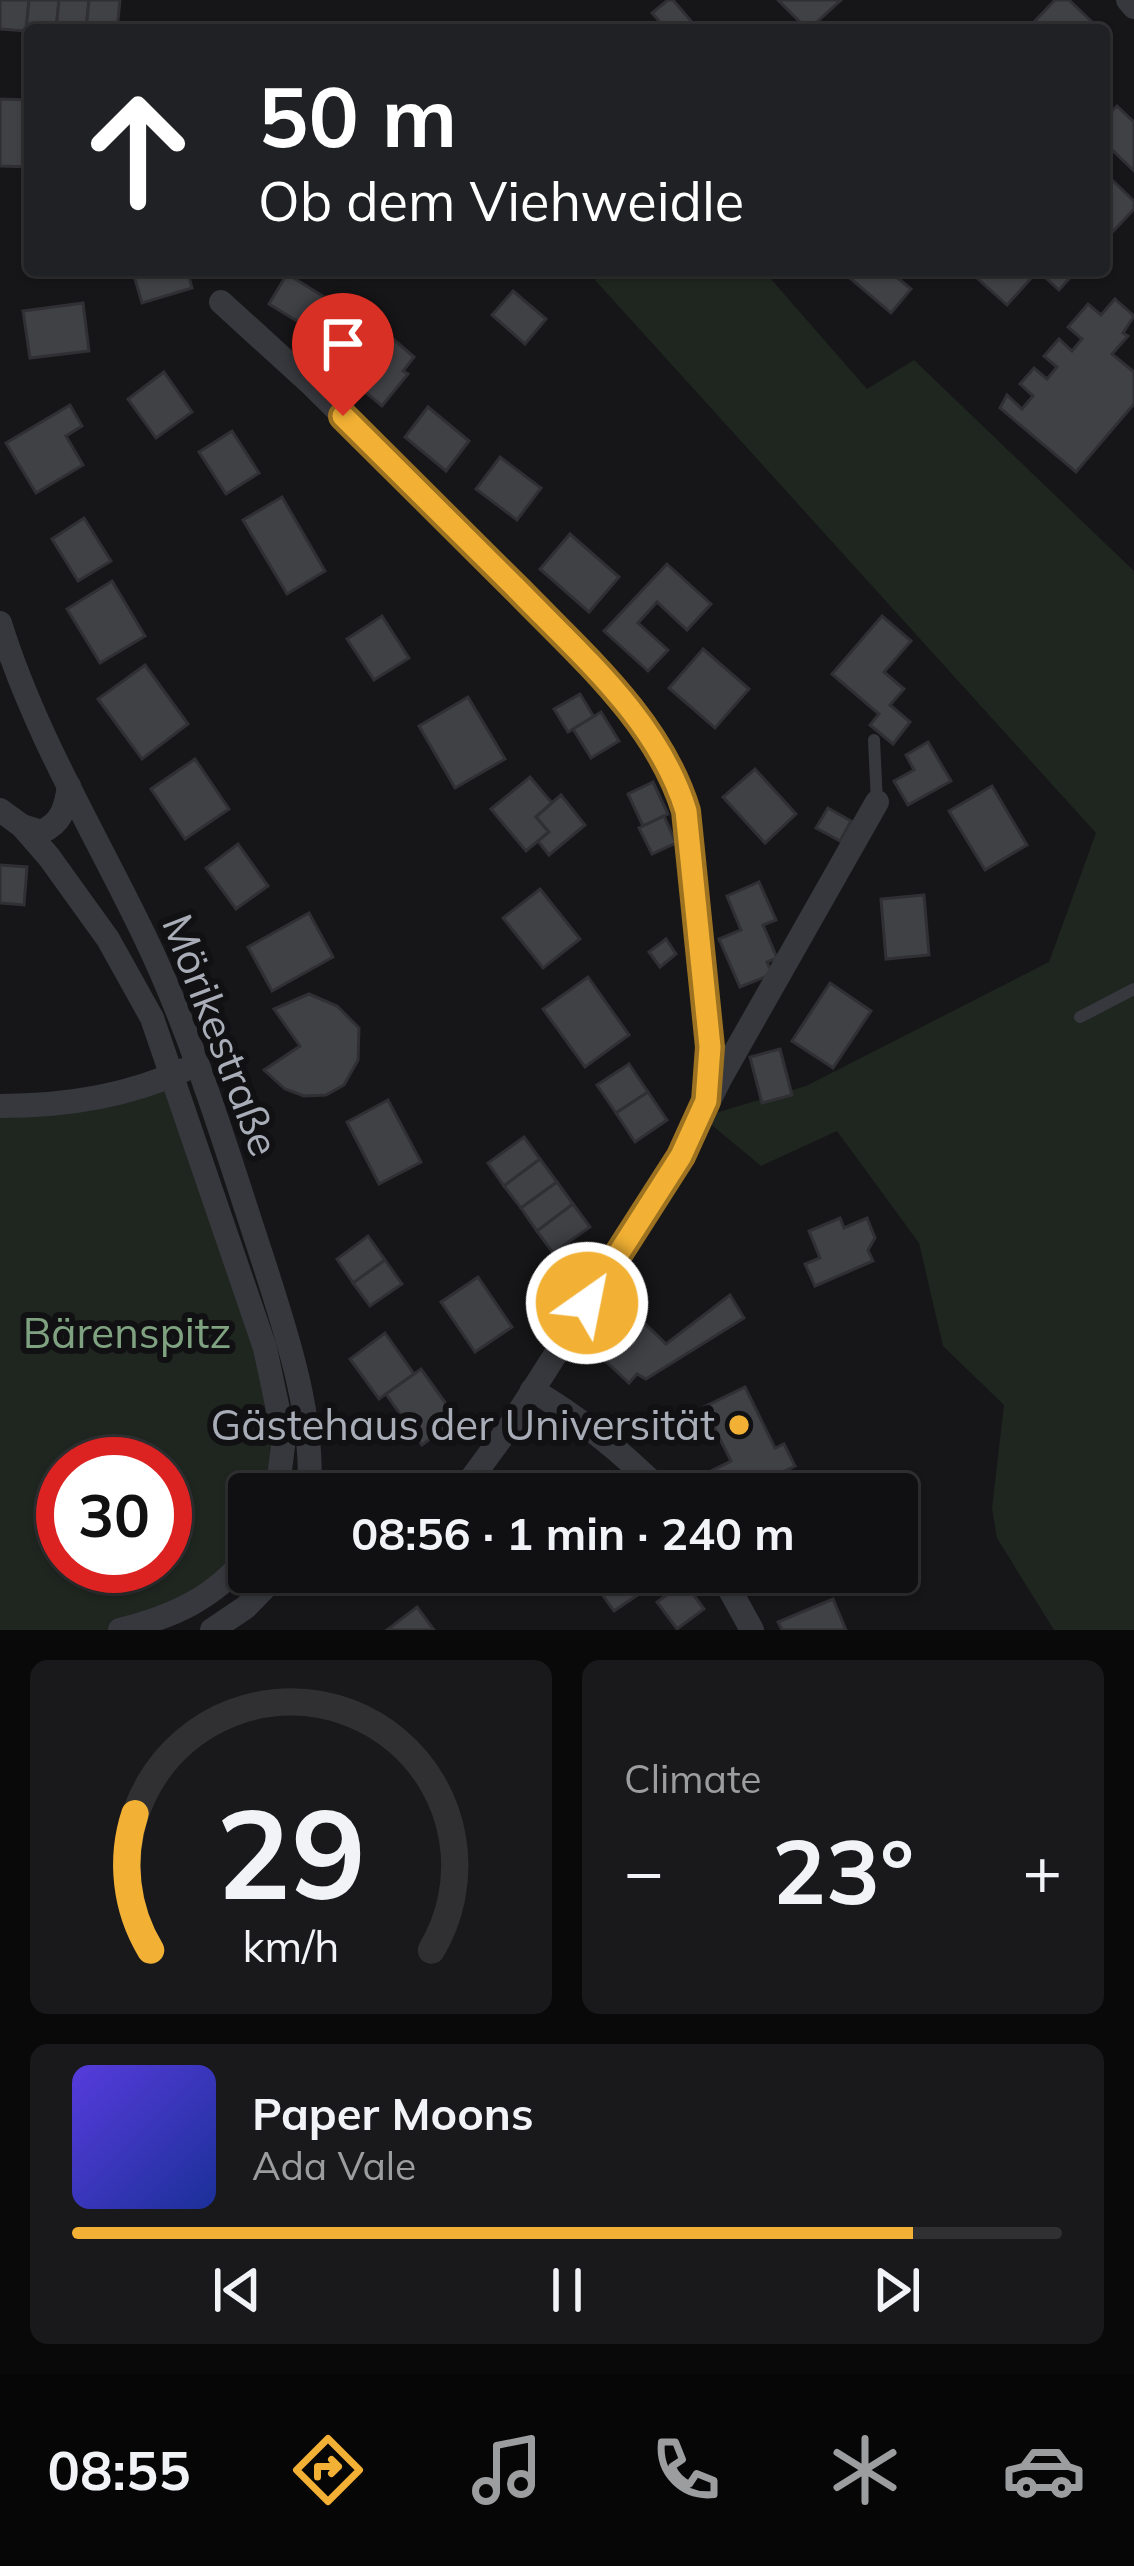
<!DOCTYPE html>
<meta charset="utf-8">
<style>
body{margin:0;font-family:Mulish,sans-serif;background:#19191b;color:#f1f3f6;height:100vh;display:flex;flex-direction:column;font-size:45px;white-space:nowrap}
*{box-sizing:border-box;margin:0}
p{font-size:39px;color:#9c9d9f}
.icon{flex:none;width:66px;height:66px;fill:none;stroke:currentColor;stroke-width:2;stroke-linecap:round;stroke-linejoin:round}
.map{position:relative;height:1630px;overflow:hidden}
.panel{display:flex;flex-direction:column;gap:30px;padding:30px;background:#09090a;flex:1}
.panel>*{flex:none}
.guide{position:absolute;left:24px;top:24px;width:1086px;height:252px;border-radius:12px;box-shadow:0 3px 9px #0004,0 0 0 3px #303032;background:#202124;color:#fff;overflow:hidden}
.speed{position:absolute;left:36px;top:1437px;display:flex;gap:24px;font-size:60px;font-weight:700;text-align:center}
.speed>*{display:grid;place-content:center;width:156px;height:156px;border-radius:50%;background:#101012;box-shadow:0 3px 9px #0004,0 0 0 3px #303032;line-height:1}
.speed .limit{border:18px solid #d22;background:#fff;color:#111}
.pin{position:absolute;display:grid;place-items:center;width:102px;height:102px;color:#fff;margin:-123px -51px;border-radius:50% 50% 50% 0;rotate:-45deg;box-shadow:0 0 12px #0007}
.pin .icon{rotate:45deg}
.me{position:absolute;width:132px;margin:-66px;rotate:33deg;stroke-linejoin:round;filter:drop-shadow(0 0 9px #0008)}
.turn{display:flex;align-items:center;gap:42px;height:252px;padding:0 36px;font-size:54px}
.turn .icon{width:156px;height:156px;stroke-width:2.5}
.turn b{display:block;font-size:84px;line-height:102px}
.big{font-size:90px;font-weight:700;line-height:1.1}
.panel .tile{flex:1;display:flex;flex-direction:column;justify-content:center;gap:18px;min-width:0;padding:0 42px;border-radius:18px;background:#19191b}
.panel .dial{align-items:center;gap:0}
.dial svg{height:312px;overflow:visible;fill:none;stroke:#303032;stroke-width:7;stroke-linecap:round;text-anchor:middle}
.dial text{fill:#f1f3f6;stroke:none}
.song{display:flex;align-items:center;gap:36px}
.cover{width:144px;height:144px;border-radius:18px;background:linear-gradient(135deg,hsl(250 70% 55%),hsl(230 70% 35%))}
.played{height:12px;border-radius:6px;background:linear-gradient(90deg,#f2b134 85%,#303032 85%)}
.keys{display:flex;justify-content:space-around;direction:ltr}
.heat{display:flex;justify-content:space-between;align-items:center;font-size:66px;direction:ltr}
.panel .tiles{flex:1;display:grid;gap:30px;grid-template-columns:1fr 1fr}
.tile:last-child{grid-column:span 2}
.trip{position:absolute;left:228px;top:1473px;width:690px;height:120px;border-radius:12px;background:#101012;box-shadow:0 3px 9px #0004,0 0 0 3px #303032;font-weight:700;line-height:120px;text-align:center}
.tabs{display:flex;height:192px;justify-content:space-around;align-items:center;background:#060607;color:#9c9d9f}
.tabs .icon{width:84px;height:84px}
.tabs .current{color:#f2b134}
.tabs b{font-size:54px;color:#f1f3f6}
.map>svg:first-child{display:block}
.green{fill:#1e261f;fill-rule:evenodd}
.building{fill:#404145;stroke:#303034;stroke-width:3}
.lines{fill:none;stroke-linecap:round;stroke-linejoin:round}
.service{stroke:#37383d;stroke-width:12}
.minor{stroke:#37383d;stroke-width:24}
.route-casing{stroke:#9d7322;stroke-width:30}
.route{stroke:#f2b134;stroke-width:21}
.poi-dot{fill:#f2b134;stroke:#111113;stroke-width:4.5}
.labels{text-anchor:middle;stroke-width:12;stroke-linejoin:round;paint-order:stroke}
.street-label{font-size:42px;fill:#a8adb8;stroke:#111113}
.park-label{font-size:42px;fill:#7fa381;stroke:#111113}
.poi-label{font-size:42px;fill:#a8adb8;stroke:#111113;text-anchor:end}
</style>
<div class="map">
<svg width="1134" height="1630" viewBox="0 0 1134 1630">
<rect width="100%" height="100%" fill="#161618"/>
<g class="green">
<path d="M 605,270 L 763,270 L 867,389 L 914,360 L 1134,571 L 1134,1630 L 1054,1630 L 997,1538 L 992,1508 L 1004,1405 L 943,1346 L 919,1243 L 837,1131 L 761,1166 L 702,1117 L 806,1086 L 1049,962 L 1096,833 L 595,280 Z"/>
<path d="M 173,1076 L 265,1348 L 277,1494 L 249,1494 L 249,1554 L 237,1570 L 120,1630 L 0,1630 L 0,1113 ZM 63,1464 L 165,1464 L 165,1566 L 63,1566 Z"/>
</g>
<g class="building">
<path d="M 0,0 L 29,0 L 26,31 L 0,29 Z"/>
<path d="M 29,0 L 59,0 L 56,30 L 26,31 Z"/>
<path d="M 59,0 L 89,0 L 86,30 L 56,30 Z"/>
<path d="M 89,0 L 120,0 L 117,30 L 86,30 Z"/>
<path d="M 668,0 L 673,0 L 691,21 L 681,30 L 667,30 L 652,13 Z"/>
<path d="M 778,0 L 841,0 L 808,30 Z"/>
<path d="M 1055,0 L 1069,0 L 1092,22 L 1084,30 L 1042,30 L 1034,22 Z"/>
<path d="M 0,99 L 30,100 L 30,167 L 0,166 Z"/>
<path d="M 1117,106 L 1134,122 L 1134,171 L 1104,142 L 1104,119 Z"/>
<path d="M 1110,178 L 1134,201 L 1134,209 L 1104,241 L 1104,185 Z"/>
<path d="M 155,270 L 187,270 L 192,288 L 142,303 L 134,276 Z"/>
<path d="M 846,270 L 888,270 L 911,289 L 891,313 L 844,273 Z"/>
<path d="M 968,270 L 1030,270 L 1035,274 L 1007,305 Z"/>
<path d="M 1037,270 L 1077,270 L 1059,290 Z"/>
<path d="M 287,274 L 329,300 L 310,329 L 269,304 Z"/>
<path d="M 513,291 L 546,319 L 525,344 L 492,315 Z"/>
<path d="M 1115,299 L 1134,316 L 1123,333 L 1128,336 L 1112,354 L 1134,372 L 1134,404 L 1076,472 L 1000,408 L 1007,395 L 1022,409 L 1033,396 L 1020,384 L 1034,368 L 1047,379 L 1057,367 L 1044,356 L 1059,339 L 1072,351 L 1082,339 L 1068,327 L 1088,304 L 1101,315 Z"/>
<path d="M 83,303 L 89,351 L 30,358 L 23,311 Z"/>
<path d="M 353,332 L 380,355 L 393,339 L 414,357 L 403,371 L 408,374 L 382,406 L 329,362 Z"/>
<path d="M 164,372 L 192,412 L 156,438 L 128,399 Z"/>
<path d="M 70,405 L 82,426 L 66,436 L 83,465 L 36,493 L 6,443 Z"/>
<path d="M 428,407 L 469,441 L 446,471 L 405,437 Z"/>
<path d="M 232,431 L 259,473 L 226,494 L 199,452 Z"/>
<path d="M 500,457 L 541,488 L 517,520 L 476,489 Z"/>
<path d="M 282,497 L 325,571 L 287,594 L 243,520 Z"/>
<path d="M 84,518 L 111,561 L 78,581 L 52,539 Z"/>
<path d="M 570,534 L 619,577 L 589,612 L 540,569 Z"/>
<path d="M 667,564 L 711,604 L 687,630 L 657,602 L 638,623 L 668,650 L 648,671 L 604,631 Z"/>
<path d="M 112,581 L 145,636 L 100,663 L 67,609 Z"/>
<path d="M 382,616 L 409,658 L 374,680 L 347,639 Z"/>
<path d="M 882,616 L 911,641 L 884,672 L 904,689 L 890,705 L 910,722 L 893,744 L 870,725 L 879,714 L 832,674 Z"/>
<path d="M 703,649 L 749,689 L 715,728 L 669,688 Z"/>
<path d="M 145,665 L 188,724 L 142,759 L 98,699 Z"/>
<path d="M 580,694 L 594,717 L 568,732 L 554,709 Z"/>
<path d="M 468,697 L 505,759 L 455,788 L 419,726 Z"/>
<path d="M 601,712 L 619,741 L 591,758 L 573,729 Z"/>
<path d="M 928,742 L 951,781 L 908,805 L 894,781 L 914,770 L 906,755 Z"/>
<path d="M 195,759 L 229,809 L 185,839 L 151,789 Z"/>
<path d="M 755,769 L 796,814 L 765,843 L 723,797 Z"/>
<path d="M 530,777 L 552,803 L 536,817 L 549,832 L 526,851 L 491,809 Z"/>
<path d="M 653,782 L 668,814 L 643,826 L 628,794 Z"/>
<path d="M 992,786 L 1027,845 L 985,870 L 949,811 Z"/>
<path d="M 561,795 L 585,825 L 549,855 L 538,841 L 549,832 L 536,817 Z"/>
<path d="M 828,808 L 851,821 L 840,841 L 816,828 Z"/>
<path d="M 664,816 L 676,843 L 652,854 L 639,828 Z"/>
<path d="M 238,844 L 268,886 L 236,909 L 206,868 Z"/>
<path d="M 0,865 L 27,867 L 24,905 L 0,903 Z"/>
<path d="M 759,882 L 776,920 L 763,925 L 777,958 L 767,962 L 772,974 L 740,987 L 719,939 L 741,930 L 727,896 Z"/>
<path d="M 540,889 L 580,939 L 543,968 L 503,918 Z"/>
<path d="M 924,895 L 929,955 L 886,959 L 881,899 Z"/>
<path d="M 309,913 L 333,957 L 272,991 L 248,947 Z"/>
<path d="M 666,939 L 676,954 L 660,967 L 649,952 Z"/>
<path d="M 588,977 L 629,1035 L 585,1067 L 543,1009 Z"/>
<path d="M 830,983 L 871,1011 L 833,1068 L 792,1041 Z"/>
<path d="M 309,994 L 337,1006 L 359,1028 L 358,1060 L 344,1085 L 326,1095 L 304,1096 L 285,1089 L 264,1070 L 300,1046 L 274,1009 Z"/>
<path d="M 780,1049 L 792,1095 L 762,1103 L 750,1057 Z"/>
<path d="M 629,1064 L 648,1092 L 616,1113 L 597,1085 Z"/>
<path d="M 648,1092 L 667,1120 L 635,1142 L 616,1113 Z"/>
<path d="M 388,1100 L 421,1162 L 379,1184 L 347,1122 Z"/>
<path d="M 524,1137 L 540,1159 L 504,1186 L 488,1163 Z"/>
<path d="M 540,1159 L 557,1182 L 521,1208 L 504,1186 Z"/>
<path d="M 557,1182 L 573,1204 L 537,1231 L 521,1208 Z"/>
<path d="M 573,1204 L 590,1227 L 553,1253 L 537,1231 Z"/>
<path d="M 840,1218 L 844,1228 L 867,1218 L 875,1238 L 868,1250 L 873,1261 L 815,1286 L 805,1264 L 820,1258 L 809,1231 Z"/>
<path d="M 368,1236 L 385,1260 L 353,1283 L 337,1259 Z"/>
<path d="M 575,1244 L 590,1266 L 578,1274 L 563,1253 Z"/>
<path d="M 385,1260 L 402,1284 L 370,1306 L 353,1283 Z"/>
<path d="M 478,1277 L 512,1327 L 475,1352 L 441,1302 Z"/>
<path d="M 730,1295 L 744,1318 L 646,1379 L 637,1374 L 629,1383 L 597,1353 L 634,1313 L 666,1344 Z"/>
<path d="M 385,1333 L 414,1374 L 379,1399 L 350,1359 Z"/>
<path d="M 421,1369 L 457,1419 L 422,1445 L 386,1394 Z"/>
<path d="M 745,1387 L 775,1448 L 784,1444 L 795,1466 L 772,1477 L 778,1494 L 713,1494 L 703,1475 L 731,1461 L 704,1407 Z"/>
<path d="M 566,1473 L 574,1485 L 587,1475 L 600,1494 L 541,1494 Z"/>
<path d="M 586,1572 L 641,1572 L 651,1586 L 614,1611 Z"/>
<path d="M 684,1582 L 704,1609 L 677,1629 L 657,1602 Z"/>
<path d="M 833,1599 L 846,1630 L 782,1630 L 778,1622 Z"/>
<path d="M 417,1607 L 434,1630 L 387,1630 Z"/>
</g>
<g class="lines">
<g class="service">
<path d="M 874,740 L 877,802"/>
<path d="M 1080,1017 L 1134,989"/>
</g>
<g class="minor">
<path d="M 1128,0 L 1134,7"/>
<path d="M 221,302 L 312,385 L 493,565 L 605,682 L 661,751 L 676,779 L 692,850 L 711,1067 L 702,1117"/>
<path d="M 0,623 C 34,733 95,833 145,937 C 192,1034 227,1151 261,1254 C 285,1329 315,1415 309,1494"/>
<path d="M 0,810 L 22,826 L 49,857 L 108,939 L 152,1018 L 265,1348 L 284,1438 L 277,1494"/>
<path d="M 22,826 L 41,832 C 62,823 66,807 69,786"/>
<path d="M 0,1106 C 64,1106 126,1097 184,1070"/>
<path d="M 532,1390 C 581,1418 624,1454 664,1494"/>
<path d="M 460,1494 L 510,1426 L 681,1157 L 721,1077 L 877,802"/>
<path d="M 720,1572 L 752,1630"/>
<path d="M 120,1630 C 172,1617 216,1598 249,1554"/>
<path d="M 212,1630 L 246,1607 L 280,1572"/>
</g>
</g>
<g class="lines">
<g class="route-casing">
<path id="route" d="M 343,416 C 402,474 461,533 520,592 C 583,657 659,722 686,811 L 710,1047 L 706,1101 L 681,1156 L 587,1303"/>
</g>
<use href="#route" class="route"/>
</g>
<circle class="poi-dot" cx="739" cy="1425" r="12"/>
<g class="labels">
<g class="street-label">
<text transform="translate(221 1035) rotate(69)" y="15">Mörikestraße</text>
</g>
<g class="park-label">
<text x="127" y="1348">Bärenspitz</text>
</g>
<g class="poi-label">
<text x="715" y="1440">Gästehaus der Universität</text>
</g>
</g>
</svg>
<div class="speed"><div class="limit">30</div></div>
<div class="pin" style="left:343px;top:416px;background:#d93025"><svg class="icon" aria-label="arrive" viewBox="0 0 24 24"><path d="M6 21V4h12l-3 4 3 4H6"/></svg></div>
<svg class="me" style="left:587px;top:1303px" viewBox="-20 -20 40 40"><circle r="17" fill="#f2b134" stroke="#fff" stroke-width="3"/><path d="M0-11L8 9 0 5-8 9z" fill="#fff"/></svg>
<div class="trip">08:56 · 1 min · 240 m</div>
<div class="guide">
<div class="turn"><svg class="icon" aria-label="ahead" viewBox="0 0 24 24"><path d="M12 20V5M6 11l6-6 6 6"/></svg><div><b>50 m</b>Ob dem Viehweidle</div></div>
</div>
</div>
<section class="panel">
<div class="tiles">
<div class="tile dial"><svg viewBox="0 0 100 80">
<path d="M14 69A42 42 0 1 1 86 69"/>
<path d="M14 69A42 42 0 0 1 10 34" stroke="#f2b134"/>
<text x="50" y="56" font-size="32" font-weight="700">29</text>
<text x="50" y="72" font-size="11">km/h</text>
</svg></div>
<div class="tile"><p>Climate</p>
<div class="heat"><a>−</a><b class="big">23°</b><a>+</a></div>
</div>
<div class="tile">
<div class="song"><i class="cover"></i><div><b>Paper Moons</b><p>Ada Vale</p></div></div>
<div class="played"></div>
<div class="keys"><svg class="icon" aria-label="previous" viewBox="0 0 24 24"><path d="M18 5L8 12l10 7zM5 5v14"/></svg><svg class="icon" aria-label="pause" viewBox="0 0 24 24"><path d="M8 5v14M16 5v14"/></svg><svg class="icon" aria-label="next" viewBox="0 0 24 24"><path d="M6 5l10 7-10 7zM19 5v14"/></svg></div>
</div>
</div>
</section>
<nav class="tabs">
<b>08:55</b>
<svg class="icon current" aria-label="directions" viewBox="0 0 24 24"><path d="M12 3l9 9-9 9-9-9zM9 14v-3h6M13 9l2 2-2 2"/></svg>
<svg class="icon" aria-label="music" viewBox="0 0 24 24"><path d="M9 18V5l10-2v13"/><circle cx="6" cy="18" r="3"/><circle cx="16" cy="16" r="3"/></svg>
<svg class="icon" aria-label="phone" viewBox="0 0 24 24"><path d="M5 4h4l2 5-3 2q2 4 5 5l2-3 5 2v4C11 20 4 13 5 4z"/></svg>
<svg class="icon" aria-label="climate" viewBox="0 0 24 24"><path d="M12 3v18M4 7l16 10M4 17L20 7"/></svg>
<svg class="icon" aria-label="car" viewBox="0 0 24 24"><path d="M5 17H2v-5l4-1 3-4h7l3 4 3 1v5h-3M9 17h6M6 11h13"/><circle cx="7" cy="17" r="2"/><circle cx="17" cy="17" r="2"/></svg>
</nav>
